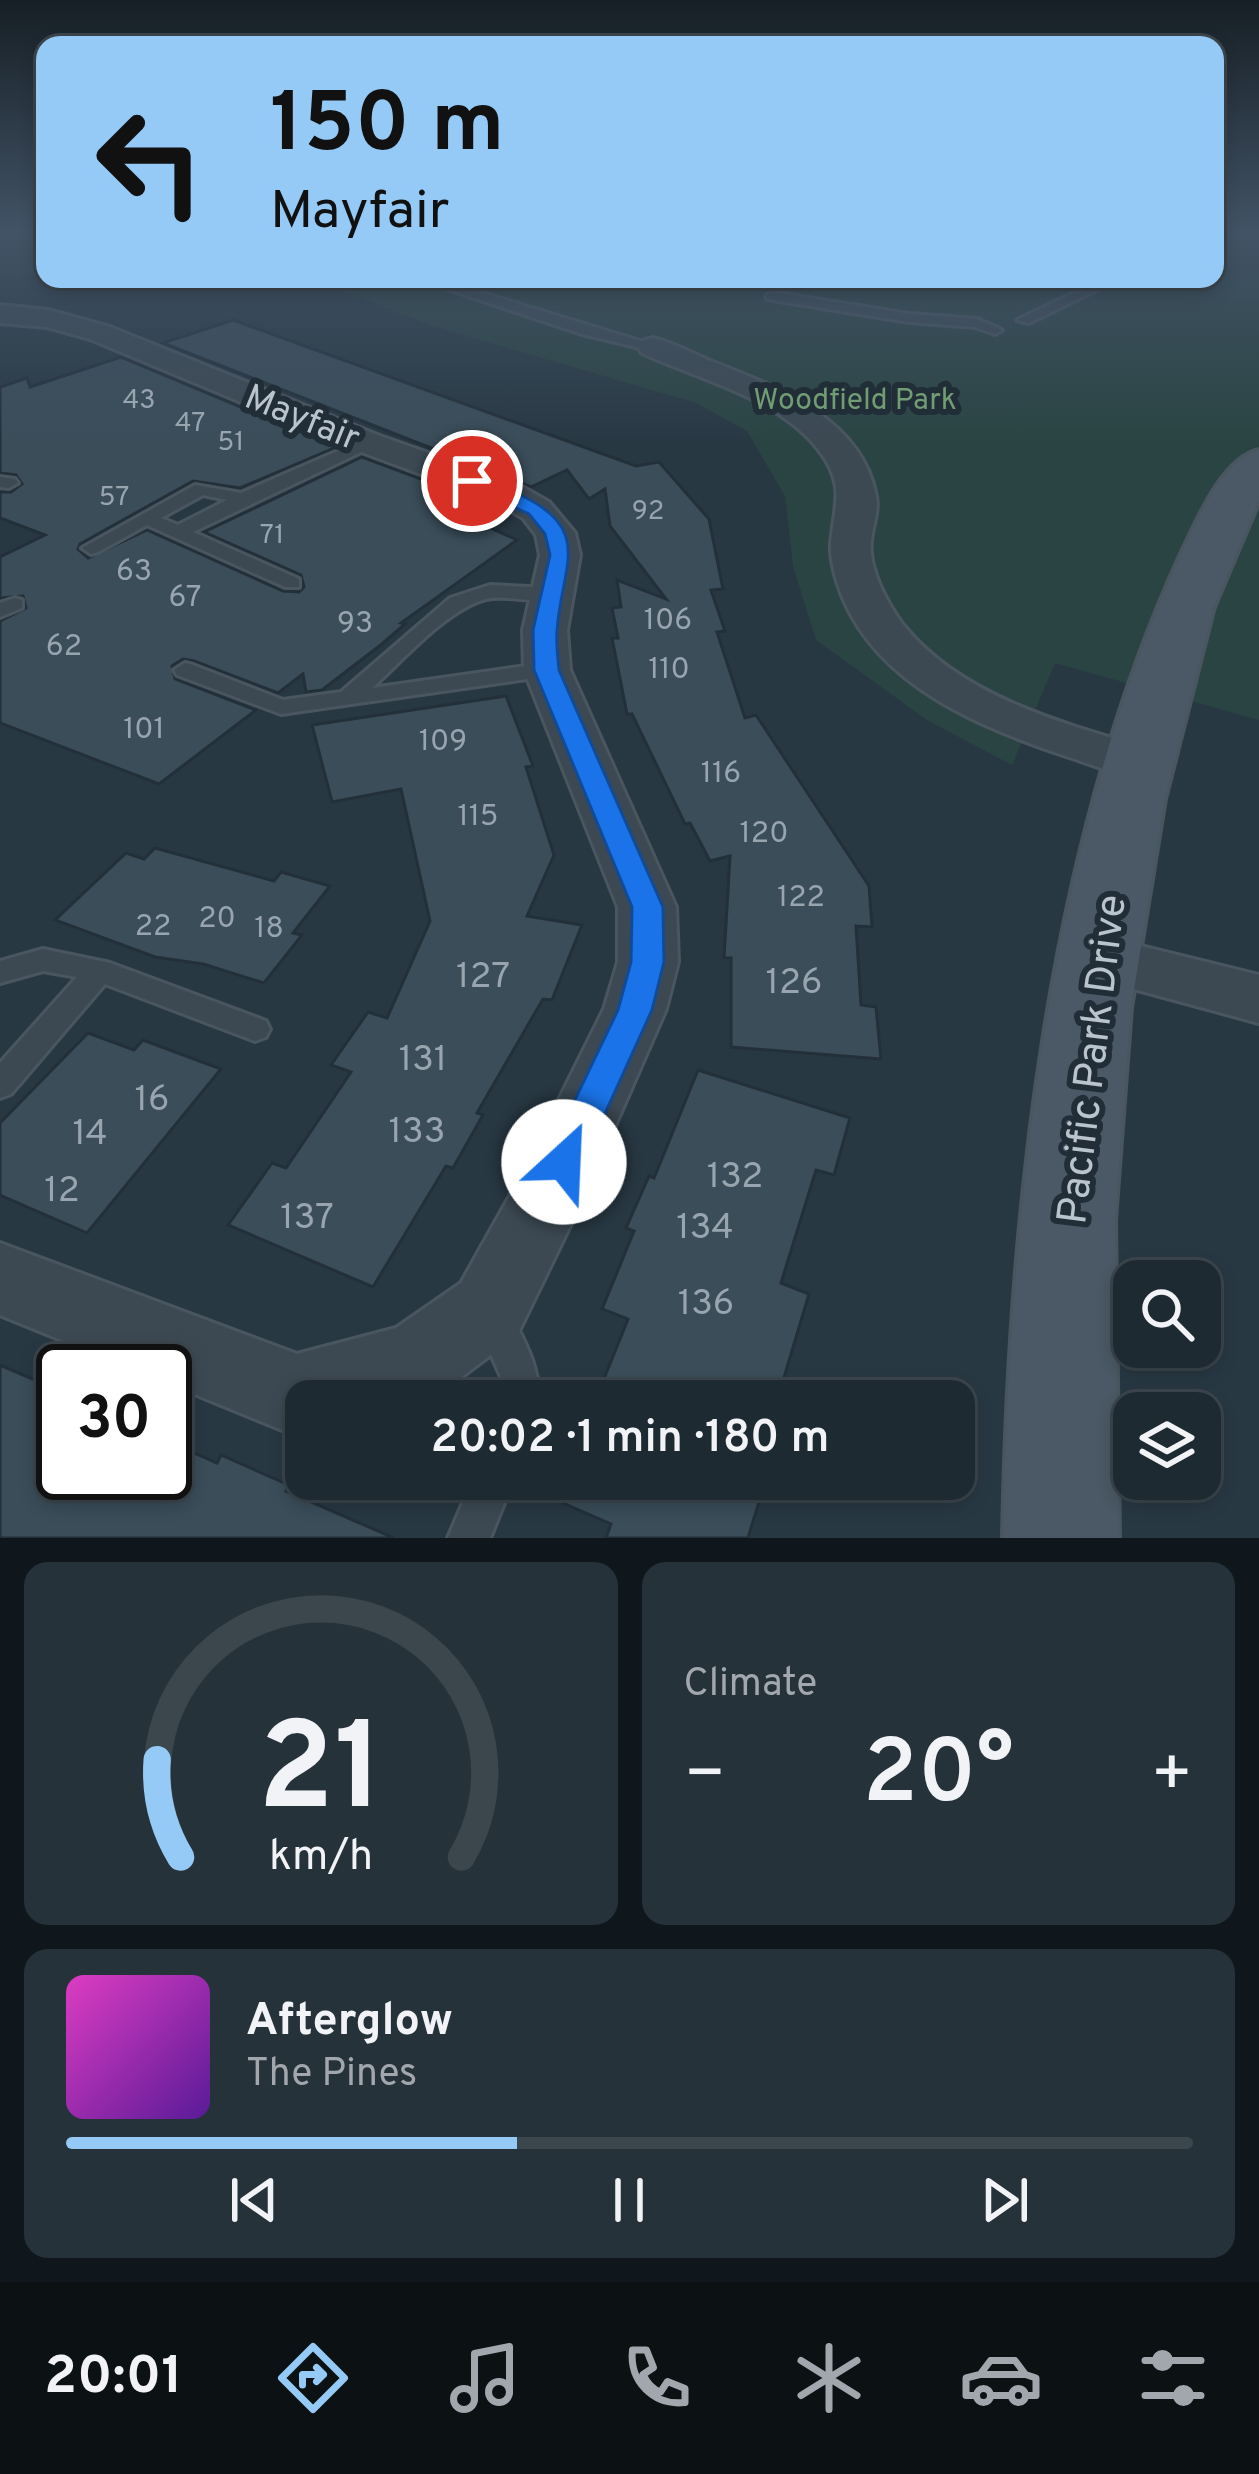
<!DOCTYPE html>
<meta charset="utf-8">
<style>
body{margin:0;font-family:Overpass,sans-serif;background:#26323a;color:#f1f3f6;height:100vh;display:flex;flex-direction:column;font-size:45px;white-space:nowrap}
*{box-sizing:border-box;margin:0}
p{font-size:39px;color:#a1a7ac}
.icon{flex:none;width:66px;height:66px;fill:none;stroke:currentColor;stroke-width:2;stroke-linecap:round;stroke-linejoin:round}
.map{position:relative;height:1538px;overflow:hidden}
.details{display:flex;flex-direction:column;gap:24px;padding:24px;background:#10171c;flex:1}
.details>*{flex:none}
.guide{position:absolute;left:36px;top:36px;width:1188px;height:252px;border-radius:24px;box-shadow:0 6px 18px #0003,0 0 0 3px #3c464d;background:#95caf6;color:#111;overflow:hidden}
.controls{position:absolute;left:1113px;top:1260px;display:grid;gap:24px}
.controls a{display:grid;place-items:center;width:108px;height:108px;border-radius:24px;background:#1e2a32;box-shadow:0 6px 18px #0003,0 0 0 3px #3c464d;font-size:60px}
.speed{position:absolute;left:36px;top:1344px;display:flex;gap:24px;font-size:60px;font-weight:700;text-align:center}
.speed>*{display:grid;place-content:center;width:156px;height:156px;border-radius:50%;background:#1e2a32;box-shadow:0 6px 18px #0003,0 0 0 3px #3c464d;line-height:1}
.speed .limit{border:6px solid #111;border-radius:18px;background:#fff;color:#111}
.pin{position:absolute;display:grid;place-items:center;width:102px;height:102px;color:#fff;margin:-51px;border:6px solid #fff;border-radius:50%;box-shadow:0 3px 12px #0007}
.me{position:absolute;width:132px;margin:-66px;rotate:25deg;stroke-linejoin:round;filter:drop-shadow(0 0 9px #0008)}
.turn{display:flex;align-items:center;gap:42px;height:252px;padding:0 36px;font-size:54px}
.turn .icon{width:156px;height:156px;stroke-width:2.5}
.turn b{display:block;font-size:84px;line-height:102px}
.big{font-size:90px;font-weight:600;line-height:1.1}
.details .card{flex:1;display:flex;flex-direction:column;justify-content:center;gap:18px;min-width:0;padding:0 42px;border-radius:24px;background:#26323a}
.details .dial{align-items:center;gap:0}
.dial svg{height:312px;overflow:visible;fill:none;stroke:#3c464d;stroke-width:7;stroke-linecap:round;text-anchor:middle}
.dial text{fill:#f1f3f6;stroke:none}
.song{display:flex;align-items:center;gap:36px}
.cover{width:144px;height:144px;border-radius:18px;background:linear-gradient(135deg,hsl(310 70% 55%),hsl(270 70% 35%))}
.played{height:12px;border-radius:6px;background:linear-gradient(90deg,#95caf6 40%,#3c464d 40%)}
.keys{display:flex;justify-content:space-around;direction:ltr}
.heat{display:flex;justify-content:space-between;align-items:center;font-size:66px;direction:ltr}
.details .tiles{flex:1;display:grid;gap:24px;grid-template-columns:1fr 1fr}
.card:last-child{grid-column:span 2}
.trip{position:absolute;left:285px;top:1380px;width:690px;height:120px;border-radius:24px;background:#1e2a32;box-shadow:0 6px 18px #0003,0 0 0 3px #3c464d;font-weight:600;line-height:120px;text-align:center}
.tabs{display:flex;height:192px;justify-content:space-around;align-items:center;background:#0c1114;color:#a1a7ac}
.tabs .icon{width:84px;height:84px}
.tabs .active{color:#95caf6}
.tabs b{font-size:54px;color:#f1f3f6}
.map>svg:first-child{display:block}
.green{fill:#2a4443}
.building{fill:#3a4d59;stroke:#23303a;stroke-width:3}
.lines{fill:none;stroke-linecap:round;stroke-linejoin:round}
.lane-casing{stroke:#49555f;stroke-width:6}
.street-casing{stroke:#49555f;stroke-width:6}
.secondary-casing{stroke:#49555f;stroke-width:6}
.lane{fill:#3c4953;fill-rule:evenodd}
.street{fill:#3c4953;fill-rule:evenodd}
.secondary{fill:#4a5965;fill-rule:evenodd}
.route{fill:#1a73e8;stroke:#114b97;stroke-width:3}
.labels{text-anchor:middle;stroke-width:12;stroke-linejoin:round;paint-order:stroke}
.far-number-label{font-size:27px;fill:#98a4ae}
.far-park-label{font-size:30px;fill:#719c74;stroke:#212e38}
.number-label{font-size:30px;fill:#98a4ae}
.street-label{font-size:36px;fill:#bac4cc;stroke:#212e38}
.near-number-label{font-size:36px;fill:#98a4ae}
.near-street-label{font-size:42px;fill:#bac4cc;stroke:#212e38}
</style>
<div class="map">
<svg width="1259" height="1538" viewBox="0 0 1259 1538">
<rect width="100%" height="100%" fill="#283843"/>
<g class="green">
<path d="M 0,229 L 45,229 L 45,275 L 0,276 Z"/>
<path d="M 1215,229 L 1259,229 L 1259,720 L 1055,663 L 1012,765 L 927,720 L 816,640 L 793,566 L 785,496 L 747,431 L 696,403 L 433,326 L 312,279 L 1215,279 Z"/>
</g>
<g class="building">
<path d="M 233,320 L 636,466 L 659,462 L 709,519 L 723,589 L 711,590 L 725,631 L 717,632 L 745,718 L 756,715 L 869,886 L 872,927 L 856,926 L 861,1005 L 876,1007 L 881,1059 L 731,1047 L 731,958 L 724,958 L 730,856 L 710,861 L 690,823 L 685,824 L 632,714 L 627,714 L 612,638 L 618,638 L 612,608 L 621,607 L 617,580 L 666,599 L 610,526 L 605,489 L 589,499 L 567,470 L 531,487 L 163,343 Z"/>
<path d="M 121,357 L 337,447 L 240,488 L 193,481 L 80,544 L 78,549 L 88,558 L 147,530 L 283,591 L 299,592 L 304,587 L 301,575 L 204,532 L 362,457 L 491,505 L 471,519 L 517,540 L 401,623 L 405,624 L 382,644 L 322,690 L 306,692 L 303,674 L 278,693 L 194,661 L 183,659 L 172,666 L 175,679 L 256,710 L 159,784 L 0,723 L 0,621 L 26,608 L 23,596 L 0,598 L 0,557 L 45,535 L 0,518 L 0,492 L 11,492 L 22,484 L 16,475 L 0,473 L 0,387 L 27,378 L 30,387 Z"/>
<path d="M 506,696 L 533,766 L 526,767 L 554,855 L 527,916 L 582,925 L 552,1000 L 543,999 L 477,1113 L 483,1115 L 453,1168 L 446,1166 L 373,1287 L 228,1225 L 272,1163 L 286,1168 L 351,1072 L 331,1065 L 368,1012 L 387,1018 L 430,921 L 401,789 L 332,802 L 312,725 Z"/>
<path d="M 155,848 L 274,881 L 281,872 L 330,886 L 293,933 L 302,935 L 264,983 L 203,964 L 155,957 L 55,920 L 126,853 L 144,859 Z"/>
<path d="M 88,1033 L 134,1050 L 143,1040 L 221,1069 L 87,1233 L 0,1195 L 0,1123 Z"/>
<path d="M 698,1070 L 850,1118 L 834,1175 L 816,1170 L 781,1283 L 809,1294 L 777,1401 L 595,1401 L 628,1319 L 602,1309 L 634,1231 L 626,1228 L 649,1176 L 654,1178 Z"/>
<path d="M 0,1365 L 63,1392 L 63,1473 L 165,1473 L 165,1440 L 217,1463 L 221,1455 L 289,1485 L 286,1491 L 394,1538 L 0,1538 Z"/>
<path d="M 518,1479 L 766,1479 L 748,1538 L 606,1538 L 611,1524 L 517,1483 Z"/>
</g>
<g class="lines">
<g class="lane-casing">
<g id="lane">
<path d="M 417,279 L 436,279 L 660,347 L 653,351 L 582,334 Z"/>
<path d="M 1103,279 L 1119,279 L 1029,323 L 1017,320 Z"/>
<path d="M 772,292 L 909,314 L 977,319 L 1002,330 L 995,334 L 975,327 L 909,322 L 767,299 L 766,296 Z"/>
<path d="M 368,438 L 376,443 L 374,446 L 193,532 L 299,579 L 299,587 L 285,587 L 147,525 L 98,552 L 91,554 L 82,548 L 195,485 L 241,493 ZM 203,495 L 227,500 L 178,525 L 161,518 Z"/>
<path d="M 0,477 L 15,479 L 18,483 L 9,488 L 0,487 Z"/>
<path d="M 490,585 L 551,588 L 561,594 C 541,608 509,593 486,599 C 447,609 403,660 372,688 L 547,663 L 555,665 L 558,670 L 555,675 L 281,714 L 177,675 L 174,670 L 185,663 L 193,665 L 283,700 L 341,692 L 450,598 Z"/>
<path d="M 15,598 L 22,600 L 22,608 L 0,617 L 0,603 Z"/>
<path d="M 43,949 L 110,963 L 266,1021 L 270,1029 L 266,1037 L 255,1041 L 105,984 L 11,1094 L 0,1098 L 0,1063 L 77,977 L 43,971 L 0,983 L 0,961 Z"/>
<path d="M 491,1296 L 504,1301 C 520,1334 541,1365 538,1401 L 500,1401 L 502,1379 L 473,1314 L 478,1301 Z"/>
<path d="M 473,1479 L 514,1479 L 490,1538 L 448,1538 Z"/>
</g>
</g>
<g class="street-casing">
<g id="street">
<path d="M 0,305 L 48,310 L 110,327 L 380,436 L 519,485 L 549,502 L 575,533 L 580,555 L 567,630 L 570,670 L 676,907 L 678,962 L 666,1009 L 583,1199 L 517,1335 L 443,1391 L 420,1401 L 306,1401 L 306,1434 L 297,1436 L 165,1382 L 165,1371 L 137,1371 L 0,1315 L 0,1243 L 297,1354 L 396,1328 L 461,1283 L 521,1176 L 604,1009 L 618,962 L 618,907 L 524,670 L 523,630 L 540,555 L 536,535 L 523,518 L 493,501 L 356,450 L 90,339 L 47,327 L 0,323 Z"/>
<path d="M 653,338 C 674,343 693,354 713,362 C 777,387 862,419 876,496 C 879,513 872,526 871,542 C 868,569 888,605 904,626 C 963,699 1071,726 1157,751 L 1164,762 L 1157,773 C 1127,781 1097,766 1069,757 C 983,728 881,688 843,598 C 837,583 830,560 831,544 C 834,505 847,486 818,449 C 777,397 700,380 642,353 L 638,347 L 642,341 Z"/>
<path d="M 1096,935 L 1259,975 L 1259,1023 L 1075,973 L 1066,957 L 1075,941 Z"/>
</g>
</g>
<g class="secondary-casing">
<path id="secondary" d="M 1259,450 L 1259,501 L 1214,607 L 1165,799 L 1131,1008 L 1115,1220 L 1119,1538 L 1003,1538 C 1009,1220 1046,849 1180,556 C 1196,523 1221,459 1259,450 Z"/>
</g>
<use href="#lane" class="lane"/>
<use href="#street" class="street"/>
<use href="#secondary" class="secondary"/>
</g>
<linearGradient id="sky" x2="0" y2="1"><stop stop-color="#161f25"/><stop offset="0.52" stop-color="#425366"/><stop offset="1" stop-color="#425366" stop-opacity="0"/></linearGradient>
<rect width="1259" height="444" fill="url(#sky)"/>
<path class="route" d="M 465,477 C 483,475 502,487 518,494 C 597,529 560,569 557,632 C 556,645 558,658 559,670 L 663,907 L 664,962 L 652,1010 L 578,1173 L 564,1178 L 551,1173 L 545,1162 L 618,1010 L 631,962 L 632,907 L 534,670 L 533,630 L 550,555 L 545,534 L 529,514 L 465,485 Z"/>
<g class="labels">
<g class="far-number-label">
<text x="139" y="408">43</text>
<text x="190" y="431">47</text>
<text x="231" y="450">51</text>
<text x="114" y="505">57</text>
<text x="648" y="519">92</text>
<text x="272" y="543">71</text>
</g>
<g class="far-park-label">
<text x="855" y="409">Woodfield Park</text>
</g>
<g class="number-label">
<text x="134" y="580">63</text>
<text x="185" y="606">67</text>
<text x="668" y="629">106</text>
<text x="355" y="632">93</text>
<text x="64" y="655">62</text>
<text x="669" y="678">110</text>
<text x="144" y="738">101</text>
<text x="443" y="750">109</text>
<text x="721" y="782">116</text>
<text x="478" y="825">115</text>
<text x="764" y="842">120</text>
<text x="801" y="906">122</text>
<text x="217" y="927">20</text>
<text x="153" y="935">22</text>
<text x="269" y="937">18</text>
</g>
<g class="street-label">
<text transform="translate(303 416) rotate(22)" y="13">Mayfair</text>
</g>
<g class="near-number-label">
<text x="483" y="987">127</text>
<text x="794" y="993">126</text>
<text x="423" y="1070">131</text>
<text x="152" y="1110">16</text>
<text x="417" y="1142">133</text>
<text x="90" y="1144">14</text>
<text x="735" y="1187">132</text>
<text x="62" y="1201">12</text>
<text x="307" y="1228">137</text>
<text x="705" y="1238">134</text>
<text x="706" y="1314">136</text>
</g>
<g class="near-street-label">
<text transform="translate(1090 1059) rotate(-83)" y="15">Pacific Park Drive</text>
</g>
</g>
</svg>
<div class="controls">
<a><svg class="icon" aria-label="search" viewBox="0 0 24 24"><circle cx="10" cy="10" r="6"/><path d="M15 15l6 6"/></svg></a>
<a><svg class="icon" aria-label="layers" viewBox="0 0 24 24"><path d="M12 4l9 5-9 5-9-5zM3 14l9 5 9-5"/></svg></a>
</div>
<div class="speed"><div class="limit">30</div></div>
<div class="pin" style="left:472px;top:481px;background:#d93025"><svg class="icon" aria-label="arrive" viewBox="0 0 24 24"><path d="M6 21V4h12l-3 4 3 4H6"/></svg></div>
<svg class="me" style="left:564px;top:1162px" viewBox="-20 -20 40 40"><circle r="19" fill="#fff"/><path d="M0-13L10 11 0 6-10 11z" fill="#1a73e8"/></svg>
<div class="trip">20:02 · 1 min · 180 m</div>
<div class="guide">
<div class="turn"><svg class="icon" aria-label="left" viewBox="0 0 24 24"><path d="M17 20v-9H6M10 6l-5 5 5 5"/></svg><div><b>150 m</b>Mayfair</div></div>
</div>
</div>
<section class="details">
<div class="tiles">
<div class="card dial"><svg viewBox="0 0 100 80">
<path d="M14 69A42 42 0 1 1 86 69"/>
<path d="M14 69A42 42 0 0 1 8 44" stroke="#95caf6"/>
<text x="50" y="56" font-size="32" font-weight="700">21</text>
<text x="50" y="72" font-size="11">km/h</text>
</svg></div>
<div class="card"><p>Climate</p>
<div class="heat"><a>−</a><b class="big">20°</b><a>+</a></div>
</div>
<div class="card">
<div class="song"><i class="cover"></i><div><b>Afterglow</b><p>The Pines</p></div></div>
<div class="played"></div>
<div class="keys"><svg class="icon" aria-label="previous" viewBox="0 0 24 24"><path d="M18 5L8 12l10 7zM5 5v14"/></svg><svg class="icon" aria-label="pause" viewBox="0 0 24 24"><path d="M8 5v14M16 5v14"/></svg><svg class="icon" aria-label="next" viewBox="0 0 24 24"><path d="M6 5l10 7-10 7zM19 5v14"/></svg></div>
</div>
</div>
</section>
<nav class="tabs">
<b>20:01</b>
<svg class="icon active" aria-label="directions" viewBox="0 0 24 24"><path d="M12 3l9 9-9 9-9-9zM9 14v-3h6M13 9l2 2-2 2"/></svg>
<svg class="icon" aria-label="music" viewBox="0 0 24 24"><path d="M9 18V5l10-2v13"/><circle cx="6" cy="18" r="3"/><circle cx="16" cy="16" r="3"/></svg>
<svg class="icon" aria-label="phone" viewBox="0 0 24 24"><path d="M5 4h4l2 5-3 2q2 4 5 5l2-3 5 2v4C11 20 4 13 5 4z"/></svg>
<svg class="icon" aria-label="climate" viewBox="0 0 24 24"><path d="M12 3v18M4 7l16 10M4 17L20 7"/></svg>
<svg class="icon" aria-label="car" viewBox="0 0 24 24"><path d="M5 17H2v-5l4-1 3-4h7l3 4 3 1v5h-3M9 17h6M6 11h13"/><circle cx="7" cy="17" r="2"/><circle cx="17" cy="17" r="2"/></svg>
<svg class="icon" aria-label="filters" viewBox="0 0 24 24"><path d="M4 7h16M4 17h16"/><circle cx="9" cy="7" r="2"/><circle cx="15" cy="17" r="2"/></svg>
</nav>
